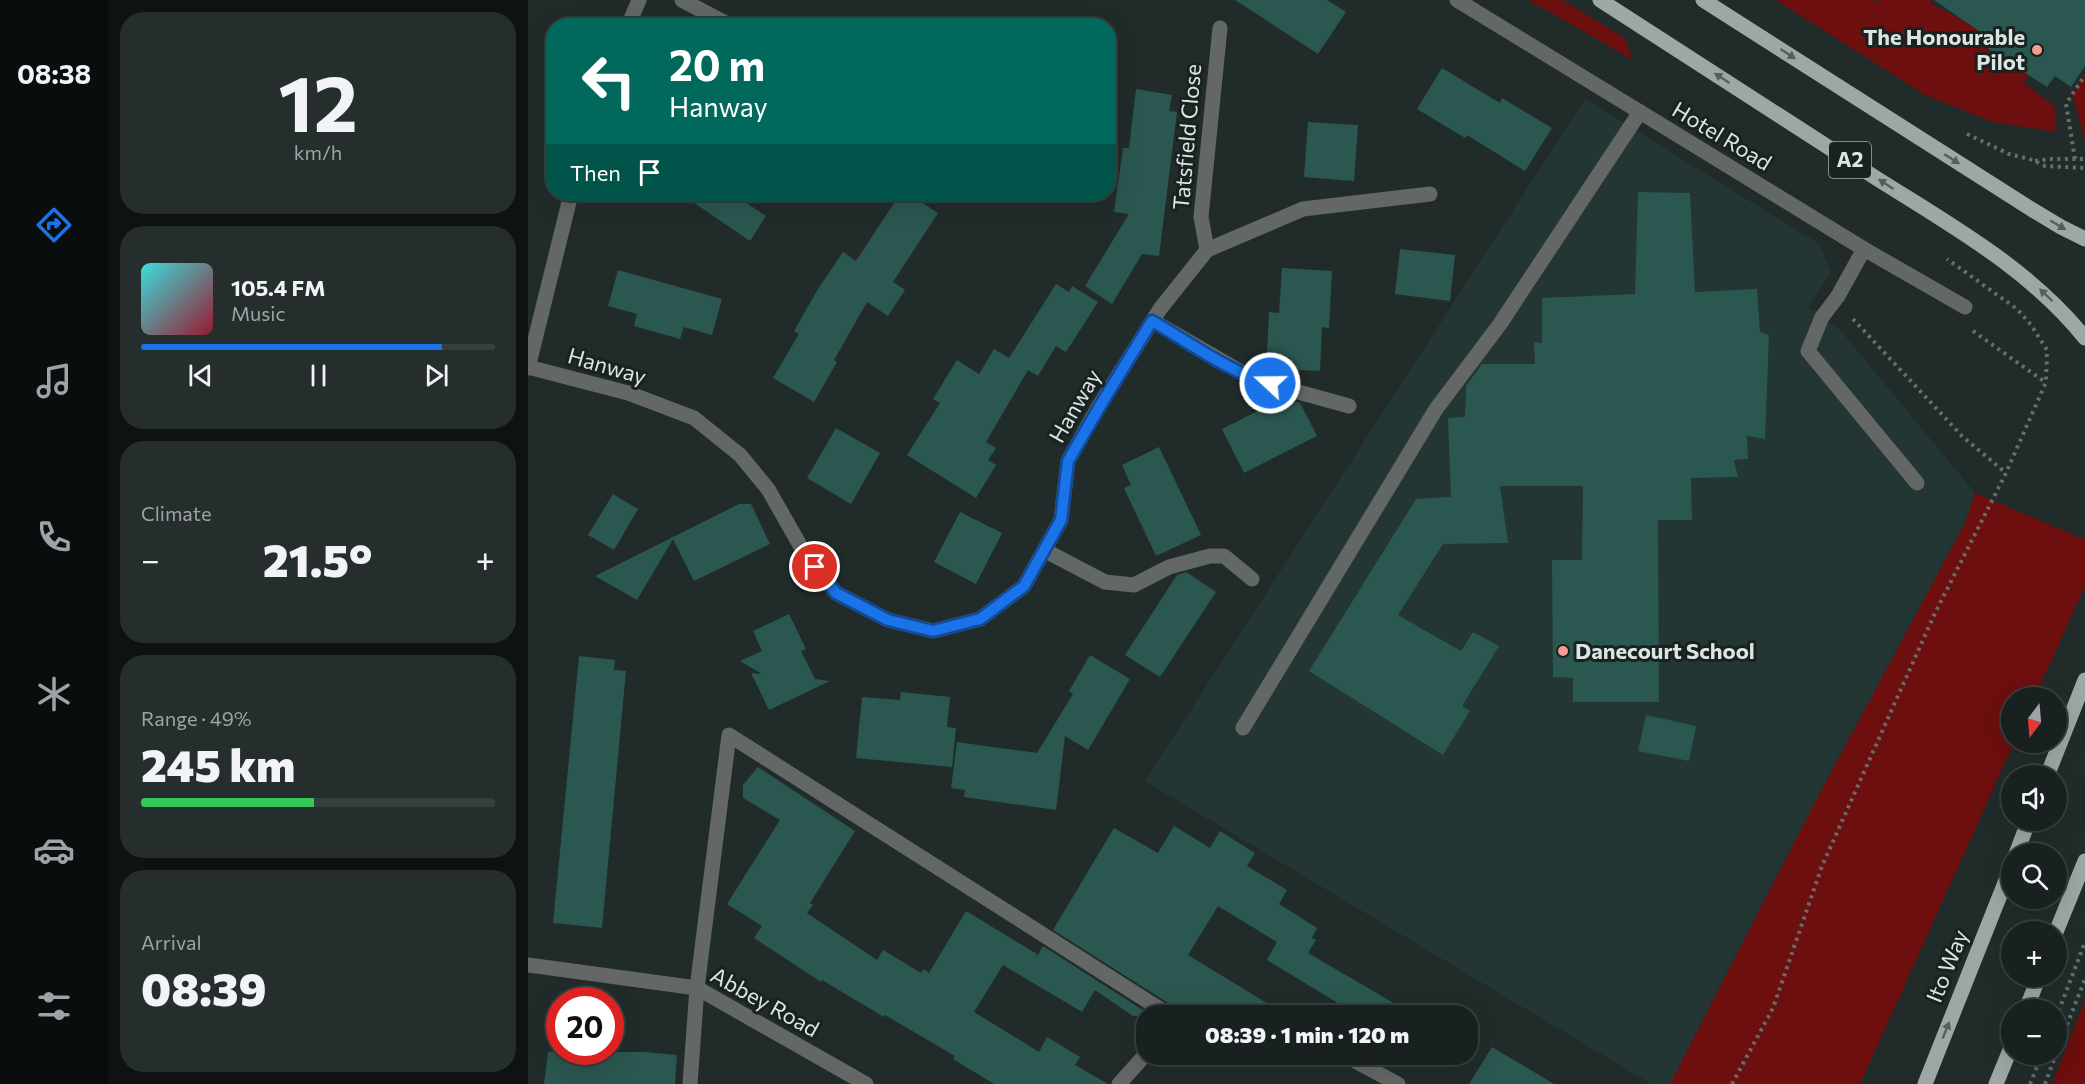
<!DOCTYPE html>
<meta charset="utf-8">
<style>
body{margin:0;font-family:Commissioner,sans-serif;background:#262e2d;color:#f1f3f6;height:100vh;display:flex;flex-direction:column;font-size:22px;white-space:nowrap}
*{box-sizing:border-box;margin:0}
p{font-size:20px;color:#9fa3a5}
.icon{flex:none;width:33px;height:33px;fill:none;stroke:currentColor;stroke-width:2;stroke-linecap:round;stroke-linejoin:round}
.map{position:relative;flex:1;overflow:hidden}
.panel{display:flex;flex-direction:column;gap:12px;padding:12px;background:#0e1212;width:420px}
.panel>*{flex:none}
.top-card{position:absolute;left:18px;top:18px;width:570px;height:183px;border-radius:24px;box-shadow:0 6px 24px #0002,0 0 0 2px #373e3e;background:#00695c;color:#fff;overflow:hidden}
.needle{width:39px;rotate:196deg}
.fabs{position:absolute;left:1473px;top:687px;display:grid;gap:12px}
.fabs a{display:grid;place-items:center;width:66px;height:66px;border-radius:50%;background:#192120;box-shadow:0 6px 24px #0002,0 0 0 2px #373e3e;font-size:30px}
.speed{position:absolute;left:18px;top:987px;display:flex;gap:12px;font-size:30px;font-weight:700;text-align:center}
.speed>*{display:grid;place-content:center;width:78px;height:78px;border-radius:50%;background:#192120;box-shadow:0 6px 24px #0002,0 0 0 2px #373e3e;line-height:1}
.speed .limit{border:9px solid #d22;background:#fff;color:#111}
.pin{position:absolute;display:grid;place-items:center;width:51px;height:51px;color:#fff;margin:-26px;border:3px solid #fff;border-radius:50%;box-shadow:0 2px 6px #0007}
.me{position:absolute;width:66px;margin:-33px;rotate:291deg;stroke-linejoin:round;filter:drop-shadow(0 0 4px #0008)}
.turn{display:flex;align-items:center;gap:21px;height:126px;padding:0 24px;font-size:27px}
.turn .icon{width:78px;height:78px;stroke-width:2.5}
.turn b{display:block;font-size:42px;line-height:51px}
.then{display:flex;align-items:center;height:57px;padding:0 24px;background:#0003;gap:12px;font-size:22px}
.big{font-size:45px;font-weight:800;line-height:1.1}
.panel .tile{flex:1;display:flex;flex-direction:column;justify-content:center;gap:9px;min-width:0;padding:0 21px;border-radius:24px;background:#262e2d}
.panel .dial{align-items:center;gap:0}
.dial b{font-size:78px;line-height:1}
.song{display:flex;align-items:center;gap:18px}
.cover{width:72px;height:72px;border-radius:9px;background:linear-gradient(135deg,hsl(180 70% 55%),hsl(350 70% 35%))}
.played{height:6px;border-radius:3px;background:linear-gradient(90deg,#1a73e8 85%,#373e3e 85%)}
.keys{display:flex;justify-content:space-around;direction:ltr}
.heat{display:flex;justify-content:space-between;align-items:center;font-size:33px;direction:ltr}
.charge{height:9px;border-radius:4px;background:linear-gradient(90deg,#34c759 49%,#373e3e 0)}
.trip{position:absolute;left:608px;top:1005px;width:342px;height:60px;border-radius:24px;background:#192120;box-shadow:0 6px 24px #0002,0 0 0 2px #373e3e;font-weight:800;line-height:60px;text-align:center}
main{display:flex;flex:1;min-height:0}
.tabs{display:flex;flex-direction:column;width:108px;justify-content:space-around;align-items:center;background:#0a0d0d;color:#9fa3a5}
.tabs .icon{width:42px;height:42px}
.tabs .on{color:#1a73e8}
.tabs b{font-size:27px;color:#f1f3f6}
.map>svg:first-child{display:block}
.built{fill:#233633}
.green{fill:#6c0f0e}
.building{fill:#2a5750}
.lines{fill:none;stroke-linecap:round;stroke-linejoin:round}
.path{stroke:#656e6c;stroke-width:4;stroke-dasharray:3 4.5;stroke-linecap:butt}
.service{stroke:#636867;stroke-width:15}
.minor{stroke:#636867;stroke-width:15}
.primary{stroke:#9da7a5;stroke-width:15}
.oneway{fill:#545e5c}
.route-casing{stroke:#114b97;stroke-width:15}
.route{stroke:#1a73e8;stroke-width:10}
.poi-dot{fill:#f59c91;stroke:#182220;stroke-width:2}
.labels{text-anchor:middle;stroke-width:6;stroke-linejoin:round;paint-order:stroke}
.shield{fill:#182220;stroke:#a2aaa8;stroke-width:1.5}
.shield-label{font-size:21px;font-weight:bold;fill:#dde4e2}
.poi-label{font-size:22px;font-weight:bold;fill:#dde4e2;stroke:#182220;text-anchor:end}
.street-label{font-size:22px;fill:#dde4e2;stroke:#182220}
</style>
<main>
<nav class="tabs">
<b>08:38</b>
<svg class="icon on" aria-label="directions" viewBox="0 0 24 24"><path d="M12 3l9 9-9 9-9-9zM9 14v-3h6M13 9l2 2-2 2"/></svg>
<svg class="icon" aria-label="music" viewBox="0 0 24 24"><path d="M9 18V5l10-2v13"/><circle cx="6" cy="18" r="3"/><circle cx="16" cy="16" r="3"/></svg>
<svg class="icon" aria-label="phone" viewBox="0 0 24 24"><path d="M5 4h4l2 5-3 2q2 4 5 5l2-3 5 2v4C11 20 4 13 5 4z"/></svg>
<svg class="icon" aria-label="climate" viewBox="0 0 24 24"><path d="M12 3v18M4 7l16 10M4 17L20 7"/></svg>
<svg class="icon" aria-label="car" viewBox="0 0 24 24"><path d="M5 17H2v-5l4-1 3-4h7l3 4 3 1v5h-3M9 17h6M6 11h13"/><circle cx="7" cy="17" r="2"/><circle cx="17" cy="17" r="2"/></svg>
<svg class="icon" aria-label="filters" viewBox="0 0 24 24"><path d="M4 7h16M4 17h16"/><circle cx="9" cy="7" r="2"/><circle cx="15" cy="17" r="2"/></svg>
</nav>
<section class="panel">
<div class="tile dial"><b>12</b><p>km/h</p></div>
<div class="tile">
<div class="song"><i class="cover"></i><div><b>105.4 FM</b><p>Music</p></div></div>
<div class="played"></div>
<div class="keys"><svg class="icon" aria-label="previous" viewBox="0 0 24 24"><path d="M18 5L8 12l10 7zM5 5v14"/></svg><svg class="icon" aria-label="pause" viewBox="0 0 24 24"><path d="M8 5v14M16 5v14"/></svg><svg class="icon" aria-label="next" viewBox="0 0 24 24"><path d="M6 5l10 7-10 7zM19 5v14"/></svg></div>
</div>
<div class="tile"><p>Climate</p>
<div class="heat"><a>−</a><b class="big">21.5°</b><a>+</a></div>
</div>
<div class="tile"><p>Range · 49%</p><b class="big">245 km</b><div class="charge"></div></div>
<div class="tile"><p>Arrival</p><b class="big">08:39</b></div>
</section>
<div class="map">
<svg width="1557" height="1084" viewBox="0 0 1557 1084">
<rect width="100%" height="100%" fill="#212c2a"/>
<path class="built" d="M 1057,99 L 1291,244 L 1303,272 L 1280,308 L 1313,331 L 1447,493 L 1438,521 L 1286,804 L 1142,1084 L 1123,1084 L 617,781 Z"/>
<g class="green">
<path d="M 1001,0 L 1034,0 L 1097,38 L 1105,60 Z"/>
<path d="M 1248,0 L 1345,0 L 1350,3 L 1352,0 L 1403,0 L 1404,4 L 1436,21 L 1461,38 L 1456,46 L 1480,62 L 1506,66 L 1496,83 L 1527,107 L 1528,132 L 1465,122 L 1397,95 Z"/>
<path d="M 1557,75 L 1557,140 L 1544,94 Z"/>
<path d="M 1447,493 L 1557,540 L 1557,586 L 1507,697 L 1484,698 L 1484,742 L 1486,743 L 1332,1084 L 1142,1084 L 1286,804 L 1438,521 Z"/>
<path d="M 1557,1000 L 1557,1084 L 1524,1084 Z"/>
</g>
<g class="building">
<path d="M 707,0 L 799,0 L 818,12 L 790,54 Z"/>
<path d="M 1406,0 L 1557,0 L 1557,66 L 1543,87 L 1527,76 L 1519,87 L 1456,46 L 1461,38 Z"/>
<path d="M 914,68 L 972,103 L 974,98 L 1024,128 L 997,171 L 939,135 L 937,138 L 889,109 Z"/>
<path d="M 608,89 L 644,95 L 641,111 L 649,112 L 631,256 L 614,254 L 584,304 L 557,286 L 601,214 L 586,212 L 595,148 L 601,148 Z"/>
<path d="M 780,122 L 830,125 L 826,181 L 776,177 Z"/>
<path d="M 1110,192 L 1162,193 L 1167,292 L 1229,289 L 1232,332 L 1241,335 L 1237,439 L 1219,436 L 1220,459 L 1206,460 L 1210,477 L 1163,478 L 1164,520 L 1130,520 L 1131,702 L 1045,702 L 1045,678 L 1025,677 L 1024,560 L 1054,560 L 1055,486 L 972,486 L 980,543 L 915,544 L 870,615 L 933,651 L 945,632 L 971,646 L 934,706 L 942,711 L 915,755 L 781,671 L 888,499 L 923,497 L 920,418 L 937,417 L 938,386 L 954,364 L 1007,364 L 1006,342 L 1014,343 L 1014,298 L 1107,294 Z"/>
<path d="M 153,194 L 205,194 L 238,216 L 222,241 Z"/>
<path d="M 372,194 L 381,194 L 410,213 L 365,282 L 377,290 L 360,316 L 339,302 L 306,360 L 309,362 L 286,402 L 245,378 L 271,334 L 266,331 L 290,289 L 315,252 L 328,261 Z"/>
<path d="M 872,249 L 927,255 L 922,301 L 867,294 Z"/>
<path d="M 754,268 L 804,271 L 801,328 L 794,327 L 792,371 L 755,369 L 760,379 L 738,373 L 741,312 L 751,313 Z"/>
<path d="M 90,270 L 194,299 L 184,335 L 156,327 L 152,339 L 106,326 L 109,314 L 80,306 Z"/>
<path d="M 528,284 L 541,292 L 544,286 L 570,302 L 538,352 L 528,346 L 510,376 L 500,370 L 458,442 L 468,448 L 460,460 L 468,465 L 448,498 L 379,455 L 412,403 L 405,399 L 429,360 L 451,374 L 466,349 L 481,358 Z"/>
<path d="M 737,393 L 772,403 L 789,436 L 716,473 L 694,429 L 736,408 Z"/>
<path d="M 308,428 L 352,453 L 323,504 L 279,478 Z"/>
<path d="M 631,447 L 673,535 L 628,556 L 596,488 L 603,485 L 594,465 Z"/>
<path d="M 85,494 L 110,509 L 86,550 L 60,535 Z"/>
<path d="M 211,504 L 223,504 L 242,544 L 166,581 L 145,539 L 109,600 L 67,576 Z"/>
<path d="M 432,512 L 474,533 L 448,584 L 406,562 Z"/>
<path d="M 658,572 L 688,592 L 632,677 L 597,655 L 649,575 Z"/>
<path d="M 261,614 L 278,649 L 273,651 L 287,679 L 302,681 L 241,710 L 223,673 L 234,674 L 212,661 L 234,651 L 225,631 Z"/>
<path d="M 562,655 L 602,679 L 560,750 L 537,736 L 528,810 L 436,797 L 437,790 L 423,788 L 429,742 L 509,753 L 545,694 L 541,691 Z"/>
<path d="M 51,656 L 87,660 L 86,670 L 98,671 L 74,928 L 25,923 Z"/>
<path d="M 373,692 L 422,697 L 419,727 L 428,728 L 424,767 L 328,758 L 334,697 L 372,700 Z"/>
<path d="M 1118,715 L 1168,726 L 1161,761 L 1110,751 Z"/>
<path d="M 230,767 L 327,831 L 282,903 L 285,905 L 279,913 L 349,960 L 355,950 L 393,973 L 396,969 L 401,973 L 438,911 L 509,954 L 508,958 L 515,946 L 624,1016 L 605,1016 L 567,990 L 554,1012 L 475,965 L 446,1012 L 511,1052 L 519,1037 L 552,1057 L 547,1065 L 580,1084 L 466,1084 L 425,1059 L 427,1056 L 357,1015 L 356,1017 L 294,980 L 293,982 L 226,938 L 234,926 L 199,904 L 252,820 L 215,798 L 215,785 Z"/>
<path d="M 646,826 L 682,848 L 692,831 L 727,853 L 719,866 L 759,890 L 751,904 L 789,928 L 784,938 L 788,940 L 780,953 L 888,1016 L 831,1016 L 739,960 L 749,942 L 690,906 L 660,955 L 760,1016 L 749,1016 L 747,1009 L 741,1006 L 733,1008 L 730,1016 L 653,1016 L 648,1008 L 525,930 L 586,828 L 630,853 Z"/>
<path d="M 964,1047 L 1026,1084 L 941,1084 Z"/>
<path d="M 20,1052 L 116,1052 L 149,1055 L 147,1084 L 16,1084 Z"/>
</g>
<g class="lines">
<g class="path">
<path d="M 1439,134 L 1481,154 L 1505,160 L 1517,166 L 1557,168"/>
<path d="M 1547,159 L 1538,104 L 1557,75"/>
<path d="M 1507,161 L 1521,159 L 1557,159"/>
<path d="M 1325,319 L 1434,436 L 1478,473"/>
<path d="M 1445,331 L 1517,382"/>
<path d="M 1528,1018 L 1557,942"/>
<path d="M 1528,1053 L 1557,979"/>
<path d="M 1204,1084 L 1245,1008 L 1294,866 L 1407,613 L 1478,473 L 1518,382 L 1519,350 L 1503,325 L 1489,309 L 1419,259"/>
<path d="M 1502,1084 L 1514,1054"/>
<path d="M 1517,1084 L 1528,1054"/>
</g>
<g class="service">
<path d="M 25,157 L 26,157"/>
<path d="M 1310,296 L 1294,317 L 1280,351 L 1389,483"/>
<path d="M 625,321 L 727,380 L 821,406"/>
<path d="M 516,550 L 577,582 L 606,585 L 641,567 L 682,556 L 696,556 L 724,579"/>
<path d="M 715,728 L 908,409 L 972,324 L 1112,112"/>
<path d="M 162,1084 L 169,988 L 201,735 L 643,1016"/>
<path d="M 591,1084 L 618,1054"/>
</g>
<g class="minor">
<path d="M 154,0 L 203,26"/>
<path d="M 929,0 L 1336,249 L 1437,307"/>
<path d="M 100,26 L 111,0"/>
<path d="M 679,250 L 673,217 L 692,28"/>
<path d="M 1310,296 L 1336,249"/>
<path d="M 0,367 L 100,393 L 166,418 L 212,455 L 240,489 L 277,554 L 308,593 L 360,620 L 405,631 L 452,619 L 496,586 L 533,520 L 540,461 L 571,406 L 632,309 L 679,250 L 775,209 L 902,194"/>
<path d="M 0,368 L 43,194"/>
<path d="M 0,965 L 169,988 L 338,1084"/>
<path d="M 739,1015 L 740,1016"/>
<path d="M 814,1054 L 870,1084"/>
</g>
<g class="primary">
<path d="M 1072,0 C 1164,59 1256,119 1348,178 C 1422,225 1502,269 1557,338"/>
<path d="M 1175,0 L 1503,209 L 1533,227 L 1557,239"/>
<path d="M 1519,776 L 1557,680"/>
<path d="M 1488,854 L 1501,820"/>
<path d="M 1528,932 L 1557,861"/>
<path d="M 1498,1010 L 1511,976"/>
<path d="M 1397,1084 L 1484,865"/>
<path d="M 1468,1084 L 1484,1045"/>
</g>
</g>
<defs><path id="oneway-solid" d="M-6-.8H1V-3.2L6.5 0L1 3.2V.8H-6Z" transform="scale(1.5)"/></defs>
<g class="oneway">
<use href="#oneway-solid" transform="translate(1260 54) rotate(33)"/>
<use href="#oneway-solid" transform="translate(1194 78) rotate(-147)"/>
<use href="#oneway-solid" transform="translate(1424 159) rotate(32)"/>
<use href="#oneway-solid" transform="translate(1358 184) rotate(-147)"/>
<use href="#oneway-solid" transform="translate(1530 225) rotate(30)"/>
<use href="#oneway-solid" transform="translate(1518 295) rotate(-136)"/>
<use href="#oneway-solid" transform="translate(1418 1030) rotate(-68)"/>
</g>
<g class="lines">
<g class="route-casing">
<path id="route" d="M 287,567 L 308,593 L 360,620 L 405,631 L 452,619 L 496,586 L 533,520 L 540,461 L 572,406 L 624,321 C 661,342 702,373 742,383"/>
</g>
<use href="#route" class="route"/>
</g>
<g class="poi-dot">
<circle cx="1509" cy="50" r="6"/>
<circle cx="1035" cy="651" r="6"/>
</g>
<g class="labels">
<rect class="shield" x="1301" y="142" width="42" height="36" rx="4.5"/>
<g class="shield-label">
<text x="1322" y="167">A2</text>
</g>
<g class="poi-label">
<text x="1497" y="45">The Honourable<tspan x="1497" dy="25">Pilot</tspan></text>
<text x="1047" y="659" text-anchor="start">Danecourt School</text>
</g>
<g class="street-label">
<text transform="translate(1194 136) rotate(31)" y="8">Hotel Road</text>
<text transform="translate(659 137) rotate(-85)" y="8">Tatsfield Close</text>
<text transform="translate(79 366) rotate(16)" y="8">Hanway</text>
<text transform="translate(547 406) rotate(-60)" y="8">Hanway</text>
<text transform="translate(1419 966) rotate(-68)" y="8">Ito Way</text>
<text transform="translate(237 1002) rotate(29)" y="8">Abbey Road</text>
</g>
</g>
</svg>
<div class="fabs">
<a><svg class="needle" viewBox="-14 -14 28 28"><path d="M0-13l5 13h-10z" fill="#e53935"/><path d="M0 13l5-13h-10z" fill="#9fa3a5"/></svg></a>
<a><svg class="icon" aria-label="sound" viewBox="0 0 24 24"><path d="M4 9h4l5-4v14l-5-4H4zM17 9q2 3 0 6"/></svg></a>
<a><svg class="icon" aria-label="search" viewBox="0 0 24 24"><circle cx="10" cy="10" r="6"/><path d="M15 15l6 6"/></svg></a>
<a>+</a>
<a>−</a>
</div>
<div class="speed"><div class="limit">20</div></div>
<div class="pin" style="left:287px;top:567px;background:#d93025"><svg class="icon" aria-label="arrive" viewBox="0 0 24 24"><path d="M6 21V4h12l-3 4 3 4H6"/></svg></div>
<svg class="me" style="left:742px;top:383px" viewBox="-20 -20 40 40"><circle r="17" fill="#1a73e8" stroke="#fff" stroke-width="3"/><path d="M0-11L8 9 0 5-8 9z" fill="#fff"/></svg>
<div class="trip">08:39 · 1 min · 120 m</div>
<div class="top-card">
<div class="turn"><svg class="icon" aria-label="left" viewBox="0 0 24 24"><path d="M17 20v-9H6M10 6l-5 5 5 5"/></svg><div><b>20 m</b>Hanway</div></div>
<div class="then">Then<svg class="icon" aria-label="arrive" viewBox="0 0 24 24"><path d="M6 21V4h12l-3 4 3 4H6"/></svg></div>
</div>
</div>
</main>
